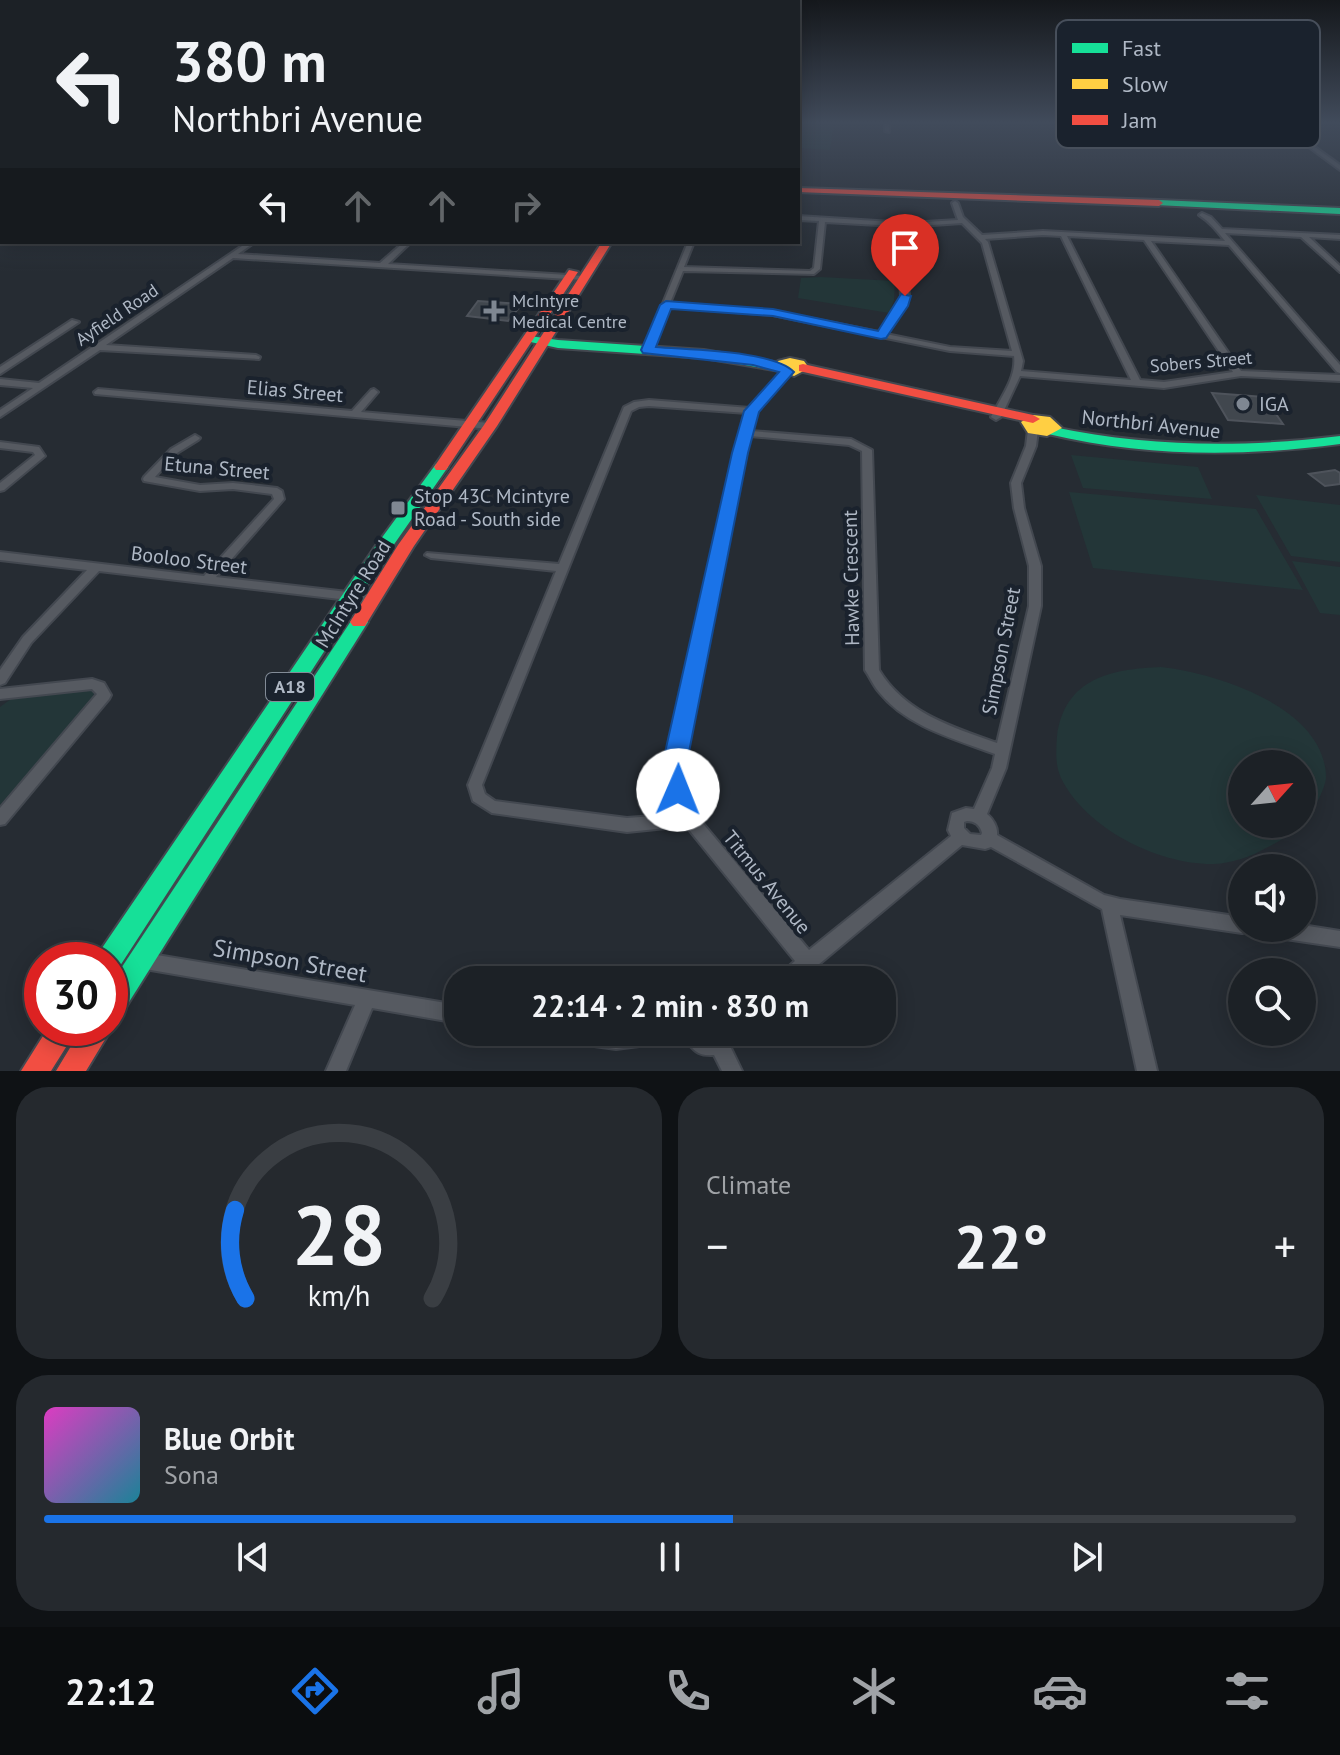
<!DOCTYPE html>
<meta charset="utf-8">
<style>
body{margin:0;font-family:"PT Sans",sans-serif;background:#25292e;color:#f1f3f6;height:100vh;display:flex;flex-direction:column;font-size:30px;white-space:nowrap}
*{box-sizing:border-box;margin:0}
p{font-size:26px;color:#a0a3a7}
.icon{flex:none;width:44px;height:44px;fill:none;stroke:currentColor;stroke-width:2;stroke-linecap:round;stroke-linejoin:round}
.map{position:relative;height:1071px;overflow:hidden}
.drawer{display:flex;flex-direction:column;gap:16px;padding:16px;background:#0f1215;flex:1}
.drawer>*{flex:none}
.hud{position:absolute;left:0px;top:0px;width:800px;height:244px;box-shadow:0 4px 20px #0003,0 0 0 2px #3a3e43;background:#1c2126;color:#f1f3f6;overflow:hidden}
.needle{width:52px;rotate:63deg}
.buttons{position:absolute;left:1228px;top:750px;display:grid;gap:16px}
.buttons a{display:grid;place-items:center;width:88px;height:88px;border-radius:50%;background:#1c2126;box-shadow:0 4px 20px #0003,0 0 0 2px #3a3e43;font-size:40px}
.speed{position:absolute;left:24px;top:942px;display:flex;gap:16px;font-size:40px;font-weight:700;text-align:center}
.speed>*{display:grid;place-content:center;width:104px;height:104px;border-radius:50%;background:#1c2126;box-shadow:0 4px 20px #0003,0 0 0 2px #3a3e43;line-height:1}
.speed .limit{border:12px solid #d22;background:#fff;color:#111}
.pin{position:absolute;display:grid;place-items:center;width:68px;height:68px;color:#fff;margin:-82px -34px;border-radius:50% 50% 50% 0;rotate:-45deg;box-shadow:0 0 8px #0007}
.pin .icon{rotate:45deg}
.me{position:absolute;width:88px;margin:-44px;rotate:1deg;stroke-linejoin:round;filter:drop-shadow(0 0 6px #0008)}
.turn{display:flex;align-items:center;gap:28px;height:168px;padding:0 40px;font-size:36px}
.turn .icon{width:104px;height:104px;stroke-width:2.5}
.turn b{display:block;font-size:56px;line-height:68px}
.lanes{display:flex;align-items:center;height:76px;padding:0 40px;background:#0003;justify-content:center;gap:40px;direction:ltr}
.lanes .off{opacity:.35}
.big{font-size:60px;font-weight:700;line-height:1.1}
.drawer .card{flex:1;display:flex;flex-direction:column;justify-content:center;gap:12px;min-width:0;padding:0 28px;border-radius:32px;background:#25292e}
.drawer .dial{align-items:center;gap:0}
.dial svg{height:208px;overflow:visible;fill:none;stroke:#3a3e43;stroke-width:7;stroke-linecap:round;text-anchor:middle}
.dial text{fill:#f1f3f6;stroke:none}
.song{display:flex;align-items:center;gap:24px}
.cover{width:96px;height:96px;border-radius:12px;background:linear-gradient(135deg,hsl(310 70% 55%),hsl(190 70% 35%))}
.played{height:8px;border-radius:4px;background:linear-gradient(90deg,#1a73e8 55%,#3a3e43 55%)}
.keys{display:flex;justify-content:space-around;direction:ltr}
.heat{display:flex;justify-content:space-between;align-items:center;font-size:44px;direction:ltr}
.drawer .tiles{flex:1;display:grid;gap:16px;grid-template-columns:1fr 1fr}
.card:last-child{grid-column:span 2}
.trip{position:absolute;left:444px;top:966px;width:452px;height:80px;border-radius:32px;background:#1c2126;box-shadow:0 4px 20px #0003,0 0 0 2px #3a3e43;font-weight:700;line-height:80px;text-align:center}
.tabs{display:flex;height:128px;justify-content:space-around;align-items:center;background:#0b0d0f;color:#a0a3a7}
.tabs .icon{width:56px;height:56px}
.tabs .on{color:#1a73e8}
.tabs b{font-size:36px;color:#f1f3f6}
.map>svg:first-child{display:block}
.green{fill:#233638;fill-rule:evenodd}
.building{fill:#41474e;stroke:#4e535b;stroke-width:2}
.lines{fill:none;stroke-linecap:round;stroke-linejoin:round}
.street-casing{stroke:#434850;stroke-width:4}
.fast-casing{stroke:#434850;stroke-width:4}
.slow-casing{stroke:#434850;stroke-width:4}
.jam-casing{stroke:#434850;stroke-width:4}
.street{fill:#565a61;fill-rule:evenodd}
.fast{fill:#16e098;fill-rule:evenodd}
.slow{fill:#ffcf43;fill-rule:evenodd}
.jam{fill:#f24e42;fill-rule:evenodd}
.route{fill:#1a73e8;stroke:#114b97;stroke-width:2}
.poi-dot{fill:#7f8792;stroke:#1a222d;stroke-width:3}
.labels{text-anchor:middle;stroke-width:8;stroke-linejoin:round;paint-order:stroke}
.far-poi-label{font-size:18px;fill:#afb8c5;stroke:#1a222d;text-anchor:start}
.far-street-label{font-size:18px;fill:#afb8c5;stroke:#1a222d}
.shield{fill:#1a222d;stroke:#828b97;stroke-width:2}
.shield-label{font-size:18px;font-weight:bold;fill:#afb8c5}
.street-label{font-size:20px;fill:#afb8c5;stroke:#1a222d}
.poi-label{font-size:20px;fill:#afb8c5;stroke:#1a222d;text-anchor:start}
.near-street-label{font-size:24px;fill:#afb8c5;stroke:#1a222d}
.key{fill:#1a222d;stroke:#474f5b;stroke-width:2}
.key-label{font-size:22px;fill:#afb8c5}
</style>
<div class="map">
<svg width="1340" height="1071" viewBox="0 0 1340 1071">
<rect width="100%" height="100%" fill="#262c33"/>
<g class="green">
<path d="M 798,122 L 834,122 L 830,150 L 798,148 Z"/>
<path d="M 821,277 L 895,281 L 894,300 L 889,313 L 798,298 L 801,278 Z"/>
<path d="M 1071,455 L 1198,467 L 1212,499 L 1083,488 Z"/>
<path d="M 1069,492 L 1256,509 L 1303,590 L 1093,568 Z"/>
<path d="M 1256,495 L 1340,505 L 1340,562 L 1291,556 Z"/>
<path d="M 1292,561 L 1340,567 L 1340,615 L 1320,613 Z"/>
<path d="M 1161,667 C 1216,673 1325,707 1326,777 C 1326,785 1319,798 1316,805 C 1307,826 1286,838 1266,848 C 1250,857 1233,863 1214,864 C 1159,865 1086,829 1061,778 C 1055,765 1056,751 1057,736 C 1065,678 1111,669 1161,667 ZM 1242,764 L 1302,764 L 1302,824 L 1242,824 Z"/>
<path d="M 90,690 L 94,693 L 92,701 L 0,805 L 0,707 L 11,699 Z"/>
</g>
<g class="building">
<path d="M 478,301 L 522,304 L 508,321 L 467,316 Z"/>
<path d="M 1212,393 L 1264,397 L 1283,424 L 1228,420 Z"/>
<path d="M 1335,470 L 1340,473 L 1340,484 L 1325,486 L 1309,474 Z"/>
</g>
<g class="lines">
<g class="street-casing">
<g id="street">
<path d="M 885,122 L 889,122 L 889,132 L 885,131 Z"/>
<path d="M 1275,122 L 1280,122 L 1340,165 L 1340,170 Z"/>
<path d="M 2,199 L 2,203 L 0,204 L 0,200 Z"/>
<path d="M 955,201 L 958,203 L 963,217 L 982,235 L 1043,231 L 1225,241 C 1217,231 1210,222 1199,215 L 1202,213 L 1211,217 L 1222,229 L 1340,235 L 1340,239 L 1309,237 L 1340,266 L 1340,272 L 1301,237 L 1225,233 L 1340,365 L 1340,373 L 1337,372 L 1229,245 L 1151,241 L 1241,371 L 1340,375 L 1340,381 L 1241,376 L 1164,388 L 1020,376 L 1001,417 L 996,420 L 991,417 C 1000,399 1017,377 1014,356 L 950,351 L 773,315 L 669,307 L 652,350 L 648,352 L 644,350 L 688,242 L 694,242 L 684,267 L 810,271 L 814,268 L 819,221 L 798,220 L 798,216 L 908,223 L 958,220 L 952,203 ZM 825,222 L 897,226 L 901,296 L 898,306 L 879,332 L 773,311 L 670,303 L 683,271 L 814,274 L 820,269 ZM 962,223 L 982,243 L 1012,351 L 950,347 L 886,334 L 906,306 L 909,296 L 903,227 ZM 1043,235 L 1061,236 L 1131,380 L 1021,371 L 1023,361 L 988,242 L 985,239 ZM 1067,236 L 1144,240 L 1233,372 L 1164,382 L 1140,380 Z"/>
<path d="M 248,242 L 255,242 L 238,254 L 380,263 L 404,242 L 410,242 L 409,244 L 388,264 L 584,276 L 588,278 L 584,280 L 233,258 L 106,345 L 256,355 L 260,357 L 259,359 L 100,350 L 0,417 L 0,410 L 33,388 L 0,385 L 0,379 L 39,383 Z"/>
<path d="M 72,320 L 79,322 L 0,374 L 0,367 Z"/>
<path d="M 787,369 L 791,372 L 790,374 L 756,412 L 751,431 L 851,439 L 872,450 L 879,670 C 905,713 952,727 997,743 L 1029,606 L 1029,566 L 1014,508 L 1011,483 L 1026,446 L 1028,430 L 1033,427 L 1038,430 L 1036,446 L 1021,483 L 1024,508 L 1041,566 L 1041,606 L 1006,768 L 987,814 C 993,819 998,827 997,835 L 1104,895 L 1120,899 L 1242,917 L 1242,928 L 1249,928 L 1248,931 L 1242,933 L 1120,915 L 1157,1071 L 1137,1071 L 1102,909 L 991,847 L 985,849 L 962,845 L 800,980 L 777,980 L 780,974 L 795,961 L 686,826 L 627,832 L 492,813 L 473,801 L 468,785 L 556,571 L 431,558 L 425,555 L 427,553 L 559,564 L 624,407 L 634,402 L 649,400 L 750,408 L 784,370 ZM 649,406 L 747,413 L 669,757 L 671,789 L 680,814 L 627,818 L 495,801 L 485,794 L 482,785 L 631,411 L 639,407 ZM 750,436 L 849,445 L 862,451 L 865,670 C 870,677 873,685 879,692 C 907,727 955,739 995,754 L 992,768 L 974,809 L 966,808 L 952,813 L 948,830 L 951,836 L 809,950 L 695,814 C 687,796 684,777 683,757 ZM 967,821 C 975,821 980,825 982,833 L 981,835 L 970,834 L 964,828 L 964,822 Z"/>
<path d="M 98,389 L 352,411 L 371,390 L 374,389 L 378,392 L 361,412 L 490,423 L 495,426 L 490,429 L 95,394 L 94,392 Z"/>
<path d="M 195,435 L 200,438 L 198,440 L 177,453 L 155,477 L 200,485 L 233,483 L 277,488 L 282,491 L 284,499 L 216,577 L 374,595 L 380,599 L 378,602 L 374,603 L 99,571 L 31,643 L 5,683 L 0,685 L 0,670 L 23,637 L 87,570 L 0,560 L 0,552 L 204,576 L 274,499 L 272,494 L 233,489 L 200,491 L 144,481 L 143,479 L 144,477 L 171,449 Z"/>
<path d="M 0,442 L 39,447 L 45,456 L 4,490 L 0,491 L 0,483 L 35,455 L 33,452 L 0,448 Z"/>
<path d="M 92,679 L 104,683 L 111,695 L 109,699 L 5,824 L 0,825 L 0,808 L 97,694 L 92,689 L 0,699 L 0,689 Z"/>
<path d="M 1302,925 L 1340,931 L 1340,947 L 1265,936 L 1259,934 L 1256,928 L 1302,928 Z"/>
<path d="M 145,953 L 458,1005 L 458,1023 L 372,1008 L 346,1071 L 326,1071 L 355,1005 L 145,969 L 139,967 L 136,961 L 139,955 Z"/>
<path d="M 549,1032 L 703,1032 L 707,1036 L 714,1036 L 717,1032 L 738,1032 L 730,1046 L 742,1071 L 722,1071 L 714,1055 C 697,1056 695,1051 685,1040 L 616,1049 L 558,1041 L 551,1039 Z"/>
</g>
</g>
<g class="fast-casing">
<g id="fast">
<path d="M 1159,200 L 1340,208 L 1340,214 L 1156,205 L 1155,203 Z"/>
<path d="M 530,336 L 558,340 L 704,350 L 780,363 L 786,367 L 780,371 L 704,358 L 558,348 L 526,341 L 526,337 Z"/>
<path d="M 1053,427 C 1149,447 1243,448 1340,436 L 1340,444 C 1242,457 1145,457 1048,434 L 1046,431 L 1048,428 Z"/>
<path d="M 441,463 L 448,467 L 388,553 L 118,969 L 110,972 L 110,960 L 96,960 L 100,951 L 375,547 L 436,464 Z"/>
<path d="M 359,616 L 365,618 L 368,622 L 119,1018 L 110,1022 L 110,985 L 353,618 Z"/>
</g>
</g>
<g class="slow-casing">
<g id="slow">
<path d="M 790,358 L 804,361 L 809,368 L 794,376 L 775,368 L 778,361 Z"/>
<path d="M 1033,415 L 1050,417 L 1062,428 L 1047,436 L 1028,433 L 1021,422 Z"/>
</g>
</g>
<g class="jam-casing">
<g id="jam">
<rect x="0" y="148" width="2" height="4"/>
<path d="M 798,188 L 1159,200 L 1163,203 L 1159,206 L 798,192 Z"/>
<path d="M 602,242 L 612,242 L 497,426 L 414,546 L 365,626 L 353,626 L 350,622 L 398,545 L 484,425 Z"/>
<path d="M 569,270 L 578,272 L 446,470 L 436,470 L 434,467 Z"/>
<path d="M 803,364 L 1033,415 L 1040,419 L 1033,423 L 799,371 L 799,365 Z"/>
<path d="M 110,1024 L 112,1028 L 86,1071 L 56,1071 L 82,1028 L 110,1028 Z"/>
<path d="M 48,1028 L 78,1028 L 51,1071 L 21,1071 Z"/>
</g>
</g>
<use href="#street" class="street"/>
<use href="#fast" class="fast"/>
<use href="#slow" class="slow"/>
<use href="#jam" class="jam"/>
</g>
<linearGradient id="sky" x2="0" y2="1"><stop stop-color="#15181c"/><stop offset="0.45" stop-color="#414b5b"/><stop offset="1" stop-color="#414b5b" stop-opacity="0"/></linearGradient>
<rect width="1340" height="272" fill="url(#sky)"/>
<path class="route" d="M 901,294 L 911,296 L 908,306 L 886,338 L 881,339 L 773,316 L 671,309 L 656,347 C 688,350 773,350 794,372 L 759,412 L 748,453 L 688,757 L 690,790 L 686,797 L 678,800 L 669,797 L 665,790 L 664,757 L 732,453 L 744,411 L 779,372 L 753,365 L 643,353 L 641,350 L 660,305 L 666,301 L 773,309 L 878,331 Z"/>
<g class="poi-dot">
<path d="M490 299h8v8h8v8h-8v8h-8v-8h-8v-8h8z"/>
<circle cx="1243" cy="404" r="8"/>
<rect x="390" y="500" width="16" height="16" rx="4"/>
</g>
<g class="labels">
<g class="far-poi-label">
<text x="512" y="307">McIntyre<tspan x="512" dy="21">Medical Centre</tspan></text>
</g>
<g class="far-street-label">
<text transform="translate(117 315) rotate(-34)" y="6">Ayfield Road</text>
<text transform="translate(1201 362) rotate(-5)" y="6">Sobers Street</text>
</g>
<rect class="shield" x="266" y="673" width="48" height="28" rx="6"/>
<g class="shield-label">
<text x="290" y="693">A18</text>
</g>
<g class="street-label">
<text transform="translate(295 391) rotate(5)" y="7">Elias Street</text>
<text transform="translate(1151 424) rotate(6)" y="7">Northbri Avenue</text>
<text transform="translate(217 468) rotate(5)" y="7">Etuna Street</text>
<text transform="translate(189 560) rotate(7)" y="7">Booloo Street</text>
<text transform="translate(851 578) rotate(-91)" y="7">Hawke Crescent</text>
<text transform="translate(353 594) rotate(-58)" y="7">McIntyre Road</text>
<text transform="translate(1001 651) rotate(-79)" y="7">Simpson Street</text>
<text transform="translate(767 882) rotate(51)" y="7">Titmus Avenue</text>
</g>
<g class="poi-label">
<text x="1259" y="411">IGA</text>
<text x="414" y="503">Stop 43C Mcintyre<tspan x="414" dy="23">Road - South side</tspan></text>
</g>
<g class="near-street-label">
<text transform="translate(290 961) rotate(10)" y="8">Simpson Street</text>
</g>
</g>
<rect x="1056" y="20" width="264" height="128" rx="12" class="key"/>
<rect x="1072" y="43" width="36" height="10" fill="#16e098"/>
<rect x="1072" y="79" width="36" height="10" fill="#ffcf43"/>
<rect x="1072" y="115" width="36" height="10" fill="#f24e42"/>
<g class="key-label">
<text x="1122" y="56">Fast</text>
<text x="1122" y="92">Slow</text>
<text x="1122" y="128">Jam</text>
</g>
</svg>
<div class="buttons">
<a><svg class="needle" viewBox="-14 -14 28 28"><path d="M0-13l5 13h-10z" fill="#e53935"/><path d="M0 13l5-13h-10z" fill="#a0a3a7"/></svg></a>
<a><svg class="icon" aria-label="sound" viewBox="0 0 24 24"><path d="M4 9h4l5-4v14l-5-4H4zM17 9q2 3 0 6"/></svg></a>
<a><svg class="icon" aria-label="search" viewBox="0 0 24 24"><circle cx="10" cy="10" r="6"/><path d="M15 15l6 6"/></svg></a>
</div>
<div class="speed"><div class="limit">30</div></div>
<div class="pin" style="left:905px;top:296px;background:#d93025"><svg class="icon" aria-label="arrive" viewBox="0 0 24 24"><path d="M6 21V4h12l-3 4 3 4H6"/></svg></div>
<svg class="me" style="left:678px;top:790px" viewBox="-20 -20 40 40"><circle r="19" fill="#fff"/><path d="M0-13L10 11 0 6-10 11z" fill="#1a73e8"/></svg>
<div class="trip">22:14 · 2 min · 830 m</div>
<div class="hud">
<div class="turn"><svg class="icon" aria-label="left" viewBox="0 0 24 24"><path d="M17 20v-9H6M10 6l-5 5 5 5"/></svg><div><b>380 m</b>Northbri Avenue</div></div>
<div class="lanes"><svg class="icon" aria-label="left" viewBox="0 0 24 24"><path d="M17 20v-9H6M10 6l-5 5 5 5"/></svg><svg class="icon off" aria-label="ahead" viewBox="0 0 24 24"><path d="M12 20V5M6 11l6-6 6 6"/></svg><svg class="icon off" aria-label="ahead" viewBox="0 0 24 24"><path d="M12 20V5M6 11l6-6 6 6"/></svg><svg class="icon off" aria-label="right" viewBox="0 0 24 24"><path d="M7 20v-9h11M14 6l5 5-5 5"/></svg></div>
</div>
</div>
<section class="drawer">
<div class="tiles">
<div class="card dial"><svg viewBox="0 0 100 80">
<path d="M14 69A42 42 0 1 1 86 69"/>
<path d="M14 69A42 42 0 0 1 10 35" stroke="#1a73e8"/>
<text x="50" y="56" font-size="32" font-weight="700">28</text>
<text x="50" y="72" font-size="11">km/h</text>
</svg></div>
<div class="card"><p>Climate</p>
<div class="heat"><a>−</a><b class="big">22°</b><a>+</a></div>
</div>
<div class="card">
<div class="song"><i class="cover"></i><div><b>Blue Orbit</b><p>Sona</p></div></div>
<div class="played"></div>
<div class="keys"><svg class="icon" aria-label="previous" viewBox="0 0 24 24"><path d="M18 5L8 12l10 7zM5 5v14"/></svg><svg class="icon" aria-label="pause" viewBox="0 0 24 24"><path d="M8 5v14M16 5v14"/></svg><svg class="icon" aria-label="next" viewBox="0 0 24 24"><path d="M6 5l10 7-10 7zM19 5v14"/></svg></div>
</div>
</div>
</section>
<nav class="tabs">
<b>22:12</b>
<svg class="icon on" aria-label="directions" viewBox="0 0 24 24"><path d="M12 3l9 9-9 9-9-9zM9 14v-3h6M13 9l2 2-2 2"/></svg>
<svg class="icon" aria-label="music" viewBox="0 0 24 24"><path d="M9 18V5l10-2v13"/><circle cx="6" cy="18" r="3"/><circle cx="16" cy="16" r="3"/></svg>
<svg class="icon" aria-label="phone" viewBox="0 0 24 24"><path d="M5 4h4l2 5-3 2q2 4 5 5l2-3 5 2v4C11 20 4 13 5 4z"/></svg>
<svg class="icon" aria-label="climate" viewBox="0 0 24 24"><path d="M12 3v18M4 7l16 10M4 17L20 7"/></svg>
<svg class="icon" aria-label="car" viewBox="0 0 24 24"><path d="M5 17H2v-5l4-1 3-4h7l3 4 3 1v5h-3M9 17h6M6 11h13"/><circle cx="7" cy="17" r="2"/><circle cx="17" cy="17" r="2"/></svg>
<svg class="icon" aria-label="filters" viewBox="0 0 24 24"><path d="M4 7h16M4 17h16"/><circle cx="9" cy="7" r="2"/><circle cx="15" cy="17" r="2"/></svg>
</nav>
